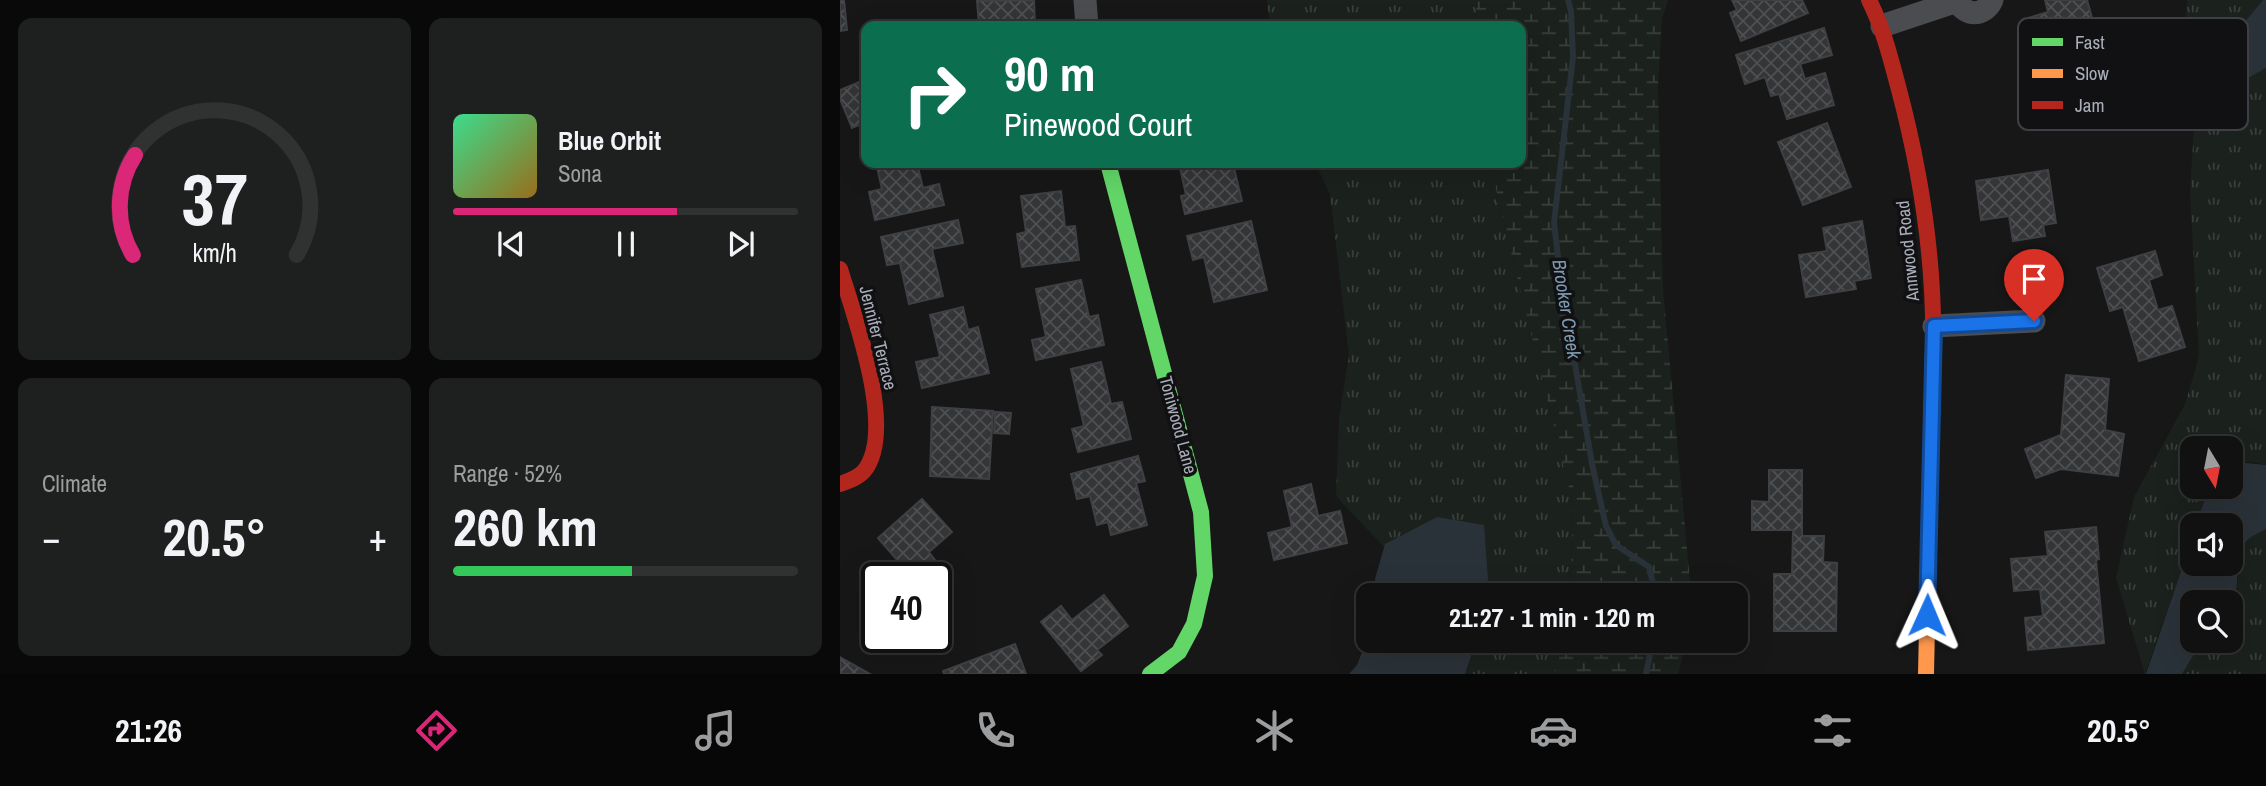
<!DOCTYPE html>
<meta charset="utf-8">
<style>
body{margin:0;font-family:"Archivo Narrow",sans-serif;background:#1e1f1f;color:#f1f3f6;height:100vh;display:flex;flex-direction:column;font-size:26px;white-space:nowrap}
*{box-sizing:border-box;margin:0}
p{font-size:23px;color:#9c9d9f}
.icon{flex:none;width:38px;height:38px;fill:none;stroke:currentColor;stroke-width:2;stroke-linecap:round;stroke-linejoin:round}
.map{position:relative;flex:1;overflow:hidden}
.drawer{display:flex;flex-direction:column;gap:18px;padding:18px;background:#090909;width:840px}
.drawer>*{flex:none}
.banner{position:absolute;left:21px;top:21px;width:665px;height:147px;border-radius:14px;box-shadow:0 7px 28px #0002,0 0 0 2px #303131;background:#0b6e4f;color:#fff;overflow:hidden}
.needle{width:46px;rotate:170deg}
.controls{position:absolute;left:1340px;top:436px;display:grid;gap:14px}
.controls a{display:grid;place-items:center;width:63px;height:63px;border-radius:14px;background:#111;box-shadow:0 7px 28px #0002,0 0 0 2px #303131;font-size:35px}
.speed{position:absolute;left:21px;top:562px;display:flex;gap:14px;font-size:35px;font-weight:700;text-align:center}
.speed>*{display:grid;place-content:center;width:91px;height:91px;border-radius:50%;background:#111;box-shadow:0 7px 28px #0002,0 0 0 2px #303131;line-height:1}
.speed .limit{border:4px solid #111;border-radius:10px;background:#fff;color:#111}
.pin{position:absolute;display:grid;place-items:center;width:60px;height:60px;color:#fff;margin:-72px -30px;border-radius:50% 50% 50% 0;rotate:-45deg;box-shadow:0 0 7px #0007}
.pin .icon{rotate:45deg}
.me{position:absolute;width:77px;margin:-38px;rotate:1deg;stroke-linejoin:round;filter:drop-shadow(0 0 5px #0008)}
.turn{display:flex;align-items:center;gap:24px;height:147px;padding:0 28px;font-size:32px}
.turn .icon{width:91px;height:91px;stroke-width:2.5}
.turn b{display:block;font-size:49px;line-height:60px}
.big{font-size:52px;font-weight:700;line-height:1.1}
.drawer .tile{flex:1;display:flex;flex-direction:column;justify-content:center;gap:10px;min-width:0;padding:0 24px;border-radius:14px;background:#1e1f1f}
.drawer .dial{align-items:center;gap:0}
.dial svg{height:182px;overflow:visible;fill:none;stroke:#303131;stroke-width:7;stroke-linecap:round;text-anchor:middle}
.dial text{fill:#f1f3f6;stroke:none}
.song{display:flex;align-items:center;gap:21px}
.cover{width:84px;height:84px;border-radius:10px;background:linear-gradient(135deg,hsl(150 70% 55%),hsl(40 70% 35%))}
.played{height:7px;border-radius:4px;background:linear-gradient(90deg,#db2777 65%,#303131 65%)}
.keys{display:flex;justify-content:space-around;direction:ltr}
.heat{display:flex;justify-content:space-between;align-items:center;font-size:38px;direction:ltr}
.charge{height:10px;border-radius:5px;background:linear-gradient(90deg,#34c759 52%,#303131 0)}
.drawer .tiles{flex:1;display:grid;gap:18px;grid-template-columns:repeat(2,1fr)}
.trip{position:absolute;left:516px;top:583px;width:392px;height:70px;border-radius:14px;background:#111;box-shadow:0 7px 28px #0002,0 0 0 2px #303131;font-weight:700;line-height:70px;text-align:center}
.tab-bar{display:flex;height:112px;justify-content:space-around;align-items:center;background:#070707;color:#9c9d9f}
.tab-bar .icon{width:49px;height:49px}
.tab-bar .selected{color:#db2777}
.tab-bar b{font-size:32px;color:#f1f3f6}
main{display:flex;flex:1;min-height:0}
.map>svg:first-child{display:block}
.grass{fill:url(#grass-tufts)}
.wetland{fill:url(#wetland-marsh)}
.water{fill:#2a3239}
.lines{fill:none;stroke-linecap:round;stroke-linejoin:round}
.stream{stroke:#2a3239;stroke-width:6}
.building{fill:url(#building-cross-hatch);stroke:#3f4043;stroke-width:2}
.street{stroke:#4b4c50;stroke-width:23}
.fast{stroke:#63d668;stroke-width:16}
.slow{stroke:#ff974d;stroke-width:16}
.jam{stroke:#b3261e;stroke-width:16}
.route-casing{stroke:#114b97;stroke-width:18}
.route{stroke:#1a73e8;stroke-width:12}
.labels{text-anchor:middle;stroke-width:7;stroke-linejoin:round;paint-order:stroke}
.street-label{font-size:18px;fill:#a8adb8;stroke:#111113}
.water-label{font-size:19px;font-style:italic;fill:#7f9bb3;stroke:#111113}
.key{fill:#111113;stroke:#3e4045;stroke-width:2}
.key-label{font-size:19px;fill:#a8adb8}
</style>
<main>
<section class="drawer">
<div class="tiles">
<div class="tile dial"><svg viewBox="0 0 100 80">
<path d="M14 69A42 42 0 1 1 86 69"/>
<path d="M14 69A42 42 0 0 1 15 25" stroke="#db2777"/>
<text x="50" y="56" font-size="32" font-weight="700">37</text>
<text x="50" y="72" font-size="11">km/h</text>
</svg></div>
<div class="tile">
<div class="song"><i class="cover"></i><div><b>Blue Orbit</b><p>Sona</p></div></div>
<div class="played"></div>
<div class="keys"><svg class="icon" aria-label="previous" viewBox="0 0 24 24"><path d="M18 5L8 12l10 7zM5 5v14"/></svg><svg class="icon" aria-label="pause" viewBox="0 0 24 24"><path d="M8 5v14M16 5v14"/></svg><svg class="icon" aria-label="next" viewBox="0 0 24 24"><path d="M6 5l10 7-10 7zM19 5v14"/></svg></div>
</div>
<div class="tile"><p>Climate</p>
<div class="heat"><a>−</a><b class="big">20.5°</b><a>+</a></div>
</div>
<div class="tile"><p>Range · 52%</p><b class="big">260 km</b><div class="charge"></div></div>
</div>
</section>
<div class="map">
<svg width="1426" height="674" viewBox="0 0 1426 674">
<defs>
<pattern id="grass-tufts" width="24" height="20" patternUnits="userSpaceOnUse" patternTransform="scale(1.75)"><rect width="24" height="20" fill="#1b211c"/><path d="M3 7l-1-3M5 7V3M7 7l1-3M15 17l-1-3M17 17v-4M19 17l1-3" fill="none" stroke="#393f3b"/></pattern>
<pattern id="wetland-marsh" width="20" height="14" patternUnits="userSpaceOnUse" patternTransform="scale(1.75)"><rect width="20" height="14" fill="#1b211c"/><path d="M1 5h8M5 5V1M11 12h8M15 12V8" fill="none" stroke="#393f3b"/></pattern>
<pattern id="building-cross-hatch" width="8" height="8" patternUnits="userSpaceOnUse" patternTransform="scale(1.75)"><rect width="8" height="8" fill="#343537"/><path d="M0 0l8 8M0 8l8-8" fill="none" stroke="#4f5052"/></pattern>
</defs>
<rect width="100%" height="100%" fill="#171717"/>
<g class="grass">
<path d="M 427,0 L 636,0 L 637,26 L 430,26 Z"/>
<path d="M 1347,0 L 1423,0 L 1403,24 L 1408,77 L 1426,68 L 1426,465 L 1412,462 L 1391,464 L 1391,448 L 1353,448 L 1353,486 L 1369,487 L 1356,525 L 1353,525 L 1353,536 L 1305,674 L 1276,578 L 1294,497 L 1345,404 L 1359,357 L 1350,193 L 1354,127 L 1344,40 Z"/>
<path d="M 475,163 L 651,163 L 658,199 L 733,504 L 730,595 L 645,595 L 648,579 L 597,518 L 545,544 L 544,547 L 496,496 L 499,418 L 509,355 L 490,194 Z"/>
<path d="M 1426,529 L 1426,674 L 1342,674 L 1362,641 L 1391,640 L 1391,617 L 1395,613 L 1400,548 L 1411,537 Z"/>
<path d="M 636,641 L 722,641 L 714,674 L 625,674 Z"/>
</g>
<g class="wetland">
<path d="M 636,0 L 828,0 L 822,18 L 818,86 L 823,289 L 850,581 L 849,595 L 730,595 L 733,504 L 658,199 L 651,163 L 681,163 L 681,26 L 637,26 Z"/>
<path d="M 722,640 L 844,640 L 844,641 L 842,660 L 838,674 L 714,674 Z"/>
</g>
<g class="water">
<path d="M 1423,0 L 1426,0 L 1426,68 L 1408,78 L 1401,40 L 1403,24 Z"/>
<path d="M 1397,462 L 1426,465 L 1426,529 L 1411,537 L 1399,548 L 1395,613 L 1391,617 L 1391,602 L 1353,602 L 1353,640 L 1362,641 L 1342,674 L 1306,674 L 1353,536 L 1353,564 L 1391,564 L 1391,525 L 1356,525 L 1369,487 L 1391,486 L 1391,464 Z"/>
<path d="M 597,517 L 644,525 L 648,579 L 645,595 L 536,595 L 535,579 L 545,544 Z"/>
<path d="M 528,637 L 528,640 L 636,641 L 625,674 L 509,674 L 517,665 Z"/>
</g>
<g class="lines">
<g class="stream">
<path d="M 728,0 L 731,11 L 733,57 L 714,223 L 721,282 L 752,464 L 766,526 L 776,545 L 809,567 L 816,595"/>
<path d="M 806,674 L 813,640"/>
</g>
</g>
<g class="building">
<path d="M 0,0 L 4,0 L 7,30 L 0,31 Z"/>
<path d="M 194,0 L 195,26 L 139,26 L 137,1 Z"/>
<path d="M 892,0 L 962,0 L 968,13 L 901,41 L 890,13 L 897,10 Z"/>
<path d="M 1205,0 L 1247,0 L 1261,50 L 1227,60 L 1222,44 L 1197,51 L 1188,18 L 1208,12 Z"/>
<path d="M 984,28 L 992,55 L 960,64 L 965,79 L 985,73 L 994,105 L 947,119 L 939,94 L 931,96 L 925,77 L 905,84 L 896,55 Z"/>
<path d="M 26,79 L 26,122 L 12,128 L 0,99 L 0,90 Z"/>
<path d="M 987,123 L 1011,187 L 963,205 L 938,142 Z"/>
<path d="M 36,163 L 77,163 L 83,188 L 99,184 L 104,205 L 35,220 L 29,192 L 42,189 Z"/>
<path d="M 339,163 L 410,163 L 394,168 L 402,201 L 345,214 L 341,196 L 346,195 Z"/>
<path d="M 1208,170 L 1216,223 L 1203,225 L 1205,236 L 1173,241 L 1169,216 L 1141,220 L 1136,181 Z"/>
<path d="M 221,191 L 225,227 L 235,226 L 239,260 L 182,267 L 177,234 L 186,232 L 181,196 Z"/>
<path d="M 118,220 L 123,243 L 92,249 L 103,296 L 69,304 L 60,263 L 47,265 L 41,237 Z"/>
<path d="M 411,221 L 427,290 L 374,302 L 364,257 L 353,260 L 347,236 Z"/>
<path d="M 1022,221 L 1031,278 L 1014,281 L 1016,289 L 966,297 L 959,255 L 987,251 L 983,228 Z"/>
<path d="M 1315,251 L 1322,275 L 1309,280 L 1318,310 L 1332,306 L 1345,347 L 1299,361 L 1283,307 L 1270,311 L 1257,268 Z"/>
<path d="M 241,280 L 249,317 L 258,315 L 264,345 L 196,360 L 192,340 L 206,337 L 196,289 Z"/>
<path d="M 123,307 L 128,330 L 138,327 L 149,373 L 82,388 L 76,362 L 100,357 L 90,315 Z"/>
<path d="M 261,362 L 271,404 L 282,402 L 291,439 L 238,452 L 232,429 L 244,426 L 231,369 Z"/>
<path d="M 1226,375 L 1269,379 L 1265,430 L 1284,434 L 1278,476 L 1221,469 L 1196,478 L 1185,449 L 1221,435 Z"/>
<path d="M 92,407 L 153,411 L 149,479 L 90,476 Z"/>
<path d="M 155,412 L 171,413 L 169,434 L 154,433 Z"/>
<path d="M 298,456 L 305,481 L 296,483 L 307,525 L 271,535 L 268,522 L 257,525 L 250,496 L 237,499 L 231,474 Z"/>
<path d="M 929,470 L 962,470 L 962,536 L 984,536 L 983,562 L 997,563 L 996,631 L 934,631 L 934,574 L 952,574 L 953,530 L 912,530 L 912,501 L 929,502 Z"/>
<path d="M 471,484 L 478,516 L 500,511 L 507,543 L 434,560 L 428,533 L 452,527 L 444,491 Z"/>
<path d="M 82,499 L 112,532 L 89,552 L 95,560 L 73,578 L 38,538 Z"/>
<path d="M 1256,527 L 1259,559 L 1256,560 L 1264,643 L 1188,650 L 1185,618 L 1203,616 L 1200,589 L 1174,591 L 1171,559 L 1208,556 L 1205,532 Z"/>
<path d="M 264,595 L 288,626 L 257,650 L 262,655 L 241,671 L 201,622 L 221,606 L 232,620 Z"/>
<path d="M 175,644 L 186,674 L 104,674 L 103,671 Z"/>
<path d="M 0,657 L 30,674 L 0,674 Z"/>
</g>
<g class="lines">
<g class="street">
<path d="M 245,0 L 247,26"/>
<path d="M 1117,0 C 1125,17 1144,17 1152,0"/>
<path d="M 1042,26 L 1117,1"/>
<path d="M 1094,326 L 1194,321"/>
</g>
<path class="fast" d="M 268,163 L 361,512 L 365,576 L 354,624 L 339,652 L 310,674"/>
<path class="slow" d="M 1086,674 L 1093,351"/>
<g class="jam">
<path d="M 1029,0 C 1043,28 1050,56 1058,86 C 1081,172 1095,262 1093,351"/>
<path d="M 0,269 C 14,315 57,431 24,471 C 18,478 8,481 0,484"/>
</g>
</g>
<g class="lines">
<g class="route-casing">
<path id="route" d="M 1087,615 L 1094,326 L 1194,321"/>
</g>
<use href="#route" class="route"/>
</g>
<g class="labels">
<g class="street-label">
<text transform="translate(1068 251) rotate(-96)" y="6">Annwood Road</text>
<text transform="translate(38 338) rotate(76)" y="6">Jennifer Terrace</text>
<text transform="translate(338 425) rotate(75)" y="6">Toniwood Lane</text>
</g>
<g class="water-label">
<text transform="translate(727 309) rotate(81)" y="7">Brooker Creek</text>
</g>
</g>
<rect x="1178" y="18" width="230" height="112" rx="10" class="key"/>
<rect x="1192" y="38" width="31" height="8" fill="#63d668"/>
<rect x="1192" y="69" width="31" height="9" fill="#ff974d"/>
<rect x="1192" y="101" width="31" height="8" fill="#b3261e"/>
<g class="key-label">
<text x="1235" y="49">Fast</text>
<text x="1235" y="80">Slow</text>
<text x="1235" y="112">Jam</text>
</g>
</svg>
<div class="controls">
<a><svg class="needle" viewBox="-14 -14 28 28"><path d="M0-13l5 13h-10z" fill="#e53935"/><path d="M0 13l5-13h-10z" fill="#9c9d9f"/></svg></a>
<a><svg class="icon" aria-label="sound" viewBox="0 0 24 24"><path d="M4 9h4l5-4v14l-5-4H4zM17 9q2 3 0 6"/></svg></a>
<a><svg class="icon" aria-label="search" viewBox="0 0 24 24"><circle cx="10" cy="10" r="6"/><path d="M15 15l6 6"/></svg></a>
</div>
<div class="speed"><div class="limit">40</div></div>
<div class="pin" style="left:1194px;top:321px;background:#d93025"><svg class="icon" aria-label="arrive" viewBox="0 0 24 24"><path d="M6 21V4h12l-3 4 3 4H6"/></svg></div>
<svg class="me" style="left:1087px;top:615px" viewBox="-20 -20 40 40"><path d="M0-17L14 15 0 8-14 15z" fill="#1a73e8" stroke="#fff" stroke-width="4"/></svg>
<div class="trip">21:27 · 1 min · 120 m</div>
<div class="banner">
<div class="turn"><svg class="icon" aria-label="right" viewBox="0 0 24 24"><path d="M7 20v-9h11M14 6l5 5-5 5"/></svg><div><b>90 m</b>Pinewood Court</div></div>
</div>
</div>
</main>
<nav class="tab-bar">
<b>21:26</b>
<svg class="icon selected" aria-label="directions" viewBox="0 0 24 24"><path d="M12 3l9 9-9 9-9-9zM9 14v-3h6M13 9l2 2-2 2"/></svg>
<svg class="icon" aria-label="music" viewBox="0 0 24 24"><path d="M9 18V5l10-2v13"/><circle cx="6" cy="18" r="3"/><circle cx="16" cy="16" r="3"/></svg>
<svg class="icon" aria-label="phone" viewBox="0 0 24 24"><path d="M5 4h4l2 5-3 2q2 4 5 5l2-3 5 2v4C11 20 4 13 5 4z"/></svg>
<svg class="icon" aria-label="climate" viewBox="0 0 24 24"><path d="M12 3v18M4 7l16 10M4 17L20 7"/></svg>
<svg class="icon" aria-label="car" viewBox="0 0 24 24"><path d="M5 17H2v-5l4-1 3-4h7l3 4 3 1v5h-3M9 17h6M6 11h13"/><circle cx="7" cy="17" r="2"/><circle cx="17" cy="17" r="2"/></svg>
<svg class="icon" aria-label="filters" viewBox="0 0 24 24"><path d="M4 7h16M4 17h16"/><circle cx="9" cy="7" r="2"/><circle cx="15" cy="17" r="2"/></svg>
<b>20.5°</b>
</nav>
